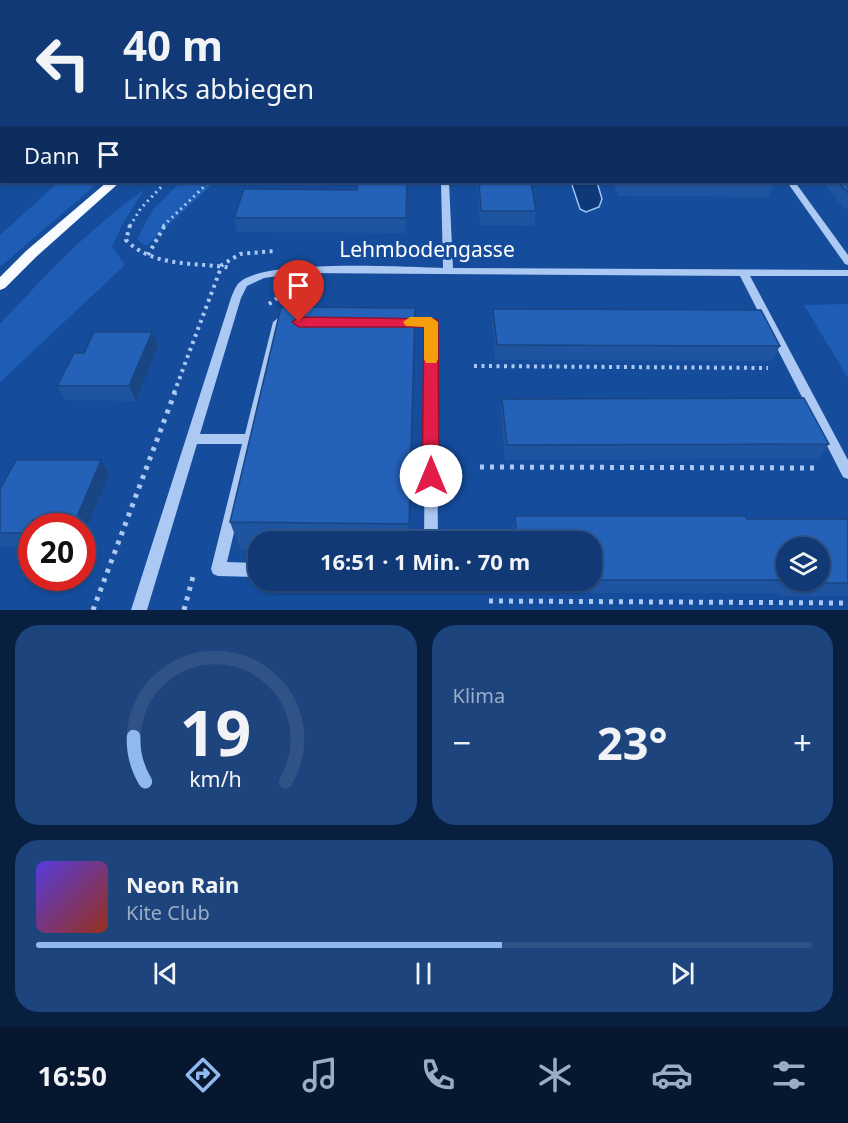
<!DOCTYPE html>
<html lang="de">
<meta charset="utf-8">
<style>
body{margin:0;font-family:"Noto Sans",sans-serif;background:#1e447d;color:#f1f3f6;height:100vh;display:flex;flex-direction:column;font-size:22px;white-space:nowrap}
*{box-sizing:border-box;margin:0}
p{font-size:20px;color:#9cacc5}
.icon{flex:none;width:33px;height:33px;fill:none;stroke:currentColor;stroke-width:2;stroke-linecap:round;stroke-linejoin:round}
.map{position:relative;height:610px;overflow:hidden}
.details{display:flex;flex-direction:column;gap:15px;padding:15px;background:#091f40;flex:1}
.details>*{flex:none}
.top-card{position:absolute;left:0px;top:0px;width:849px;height:183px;box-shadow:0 2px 4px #0004,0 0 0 2px #305387;background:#103975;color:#f1f3f6;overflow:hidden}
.controls{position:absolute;left:776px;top:537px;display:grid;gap:12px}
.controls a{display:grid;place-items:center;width:54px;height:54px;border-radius:50%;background:#103975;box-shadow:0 2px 4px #0004,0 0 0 2px #305387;font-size:30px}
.speed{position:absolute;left:18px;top:513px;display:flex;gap:12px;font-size:30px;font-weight:700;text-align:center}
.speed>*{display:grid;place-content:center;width:78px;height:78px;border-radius:50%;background:#103975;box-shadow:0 2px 4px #0004,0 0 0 2px #305387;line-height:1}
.speed .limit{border:9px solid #d22;background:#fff;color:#111}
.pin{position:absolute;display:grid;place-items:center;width:51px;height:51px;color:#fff;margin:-62px -26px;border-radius:50% 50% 50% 0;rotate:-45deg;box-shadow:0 0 6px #0007}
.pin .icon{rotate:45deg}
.me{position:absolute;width:66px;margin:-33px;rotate:0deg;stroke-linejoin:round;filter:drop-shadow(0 0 4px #0008)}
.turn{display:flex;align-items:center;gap:21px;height:126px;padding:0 24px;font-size:27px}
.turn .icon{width:78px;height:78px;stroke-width:2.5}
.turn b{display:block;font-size:42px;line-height:51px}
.then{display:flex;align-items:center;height:57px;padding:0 24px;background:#0003;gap:12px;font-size:22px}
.big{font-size:45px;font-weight:700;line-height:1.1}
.details .tile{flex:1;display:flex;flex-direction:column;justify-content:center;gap:9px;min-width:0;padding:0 21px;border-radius:24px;background:#1e447d}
.details .dial{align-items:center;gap:0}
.dial svg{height:156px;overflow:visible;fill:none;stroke:#305387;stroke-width:7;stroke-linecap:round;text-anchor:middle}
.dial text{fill:#f1f3f6;stroke:none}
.song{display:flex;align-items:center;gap:18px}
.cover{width:72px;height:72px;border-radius:9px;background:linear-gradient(135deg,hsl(250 70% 55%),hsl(10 70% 35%))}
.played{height:6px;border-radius:3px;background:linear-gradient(90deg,#90b9f0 60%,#305387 60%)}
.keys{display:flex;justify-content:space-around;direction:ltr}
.heat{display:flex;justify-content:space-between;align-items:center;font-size:33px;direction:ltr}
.details .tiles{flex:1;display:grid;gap:15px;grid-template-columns:1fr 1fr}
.tile:last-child{grid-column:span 2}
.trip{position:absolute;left:248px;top:531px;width:354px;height:60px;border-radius:24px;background:#103975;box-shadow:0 2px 4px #0004,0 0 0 2px #305387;font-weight:700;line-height:60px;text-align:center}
.tab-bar{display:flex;height:96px;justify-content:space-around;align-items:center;background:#06172f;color:#9cacc5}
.tab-bar .icon{width:42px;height:42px}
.tab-bar .selected{color:#90b9f0}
.tab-bar b{font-size:27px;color:#f1f3f6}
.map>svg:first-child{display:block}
.green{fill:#1e5db5}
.water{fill:#0e3878;stroke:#9ec4f5;stroke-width:1.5}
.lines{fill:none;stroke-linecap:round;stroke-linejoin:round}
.path-far3{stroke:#abc9f3;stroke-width:2;stroke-dasharray:1.5 3;stroke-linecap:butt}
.path-far2{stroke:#abc9f3;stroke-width:3;stroke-dasharray:2 4;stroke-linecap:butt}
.path-far1{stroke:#abc9f3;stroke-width:4;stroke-dasharray:3 4.5;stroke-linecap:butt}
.path{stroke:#abc9f3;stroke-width:5;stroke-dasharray:4 6;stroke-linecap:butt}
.minor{fill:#abc9f3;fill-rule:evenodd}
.major{fill:#f7faff;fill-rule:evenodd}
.wall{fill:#1f54a0;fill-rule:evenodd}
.shaded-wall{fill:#194582}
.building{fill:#2462ba;stroke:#194582;stroke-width:1.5}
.route{fill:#e11d48;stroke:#92132f;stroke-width:1.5}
.slow{fill:#f59e0b}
.labels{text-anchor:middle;stroke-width:6;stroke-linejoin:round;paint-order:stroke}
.street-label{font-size:21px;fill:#fff;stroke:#154c9c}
</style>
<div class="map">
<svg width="848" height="610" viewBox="0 0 848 610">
<rect width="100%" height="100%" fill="#154c9c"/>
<g class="green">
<path d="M 59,182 L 99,182 L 0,267 L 0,235 Z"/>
<path d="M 181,182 L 215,182 L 146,246 L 137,239 L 153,209 Z"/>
<path d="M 144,190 L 123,223 L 112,247 L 125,265 L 0,382 L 0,324 C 46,275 88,229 144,190 Z"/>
<path d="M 848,304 L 848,378 L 804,305 Z"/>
</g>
<path class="water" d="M 571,182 L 597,182 L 602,199 L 599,207 L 586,212 L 580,209 Z"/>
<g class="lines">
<path class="path-far3" d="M 453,2 L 455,0"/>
<g class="path-far2">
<path d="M 130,226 L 141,208 L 166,182"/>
<path d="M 163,226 L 209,182"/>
</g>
<g class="path-far1">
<path d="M 130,225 L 126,240 C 154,268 196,262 232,268"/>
<path d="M 148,255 L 165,225"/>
<path d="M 269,304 L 283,294"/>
<path d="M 474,366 L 768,368"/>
<path d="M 174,393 L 222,265 L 240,254 L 274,251"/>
</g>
<g class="path">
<path d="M 480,467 L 819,468"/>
<path d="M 489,601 L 848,603"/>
<path d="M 93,610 L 175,392"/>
<path d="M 184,610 L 194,573"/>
</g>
<g class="minor">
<path d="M 659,0 L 665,0 L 665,2 L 660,2 Z"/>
<rect x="0" y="71" width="2" height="4"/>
<path d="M 441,182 L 449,182 L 453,268 L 848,270 L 848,276 L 750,276 L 848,460 L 848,479 L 843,477 L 740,276 L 301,273 L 264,278 L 247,286 L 241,298 L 200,434 L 245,434 L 273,322 L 278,318 L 296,319 L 297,322 L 296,325 L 283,326 L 227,562 L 258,563 L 258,577 L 218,576 L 213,574 L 211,569 L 242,444 L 197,444 L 147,610 L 131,610 L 231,298 C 233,293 236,285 240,282 C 265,259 405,267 443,268 Z"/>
<path d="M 787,182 L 795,182 L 848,255 L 848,265 L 845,264 Z"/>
<path d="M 403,318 L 431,318 L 436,322 L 438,542 L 424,542 L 426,326 L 399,325 L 398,322 Z"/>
</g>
<g class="major">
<path d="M 366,0 L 375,0 L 374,2 Z"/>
<path d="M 107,182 L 120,182 L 36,257 L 5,288 L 0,290 L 0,277 L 26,251 Z"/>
</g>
</g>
<g class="wall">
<path d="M 0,0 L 274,0 L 274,2 L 6,2 Z"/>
<path d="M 594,0 L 650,0 L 649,2 L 595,2 Z"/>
<path d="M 687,0 L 733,0 L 734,2 L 688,2 Z"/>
<path d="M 848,134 L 848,209 L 844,209 L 823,182 L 848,182 Z"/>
<path d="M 358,182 L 407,182 L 406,233 L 237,232 L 234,218 L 357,190 Z"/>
<path d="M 477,182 L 531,182 L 536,211 L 534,226 L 480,225 Z"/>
<path d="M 613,182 L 773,182 L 774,183 L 768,197 L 618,196 Z"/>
<path d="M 493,309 L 780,346 L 772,361 L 495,360 L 492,324 Z"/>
<path d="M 152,332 L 158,347 L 136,401 L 65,400 L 57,386 L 84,353 Z"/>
<path d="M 415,337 L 410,542 L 258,542 L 258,550 L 240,549 L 230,522 Z"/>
<path d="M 502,399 L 829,444 L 819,459 L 505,460 L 501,413 Z"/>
<path d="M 101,460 L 109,474 L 82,540 L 82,526 L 32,526 L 32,547 L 0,547 L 0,489 Z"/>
<path d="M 515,516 L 848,519 L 848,596 L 778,596 L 777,593 L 518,593 L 517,580 L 591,580 L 591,542 L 514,542 L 512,530 ZM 786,548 L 819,580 L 786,580 Z"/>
</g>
<g class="shaded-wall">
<path d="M 247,0 L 274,0 L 274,2 L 248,2 Z"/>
<path d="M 415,308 L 415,337 L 410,542 L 409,524 Z"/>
<path d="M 152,332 L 158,347 L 136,401 L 129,386 Z"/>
<path d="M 101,460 L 109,474 L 82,540 L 82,526 L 73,526 Z"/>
</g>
<g class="building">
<path d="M 51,0 L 254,0 L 258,2 L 55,2 Z"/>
<path d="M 465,0 L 495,0 L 495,2 L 463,2 Z"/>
<path d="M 601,0 L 633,0 L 634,2 L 602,2 Z"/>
<path d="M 697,0 L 733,0 L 734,2 L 698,2 Z"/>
<path d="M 848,134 L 848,193 L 838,182 L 848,182 Z"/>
<path d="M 358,182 L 407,182 L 406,218 L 234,218 L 244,189 L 357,190 Z"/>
<path d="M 479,182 L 531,182 L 536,211 L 481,211 Z"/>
<path d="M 621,182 L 773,182 L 774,183 L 622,182 Z"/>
<path d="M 281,307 L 415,308 L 409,524 L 230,522 Z"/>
<path d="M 493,309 L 761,310 L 780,346 L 497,345 Z"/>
<path d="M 94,332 L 152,332 L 129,386 L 57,386 L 74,353 L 84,353 Z"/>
<path d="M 804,398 L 829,444 L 507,445 L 502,399 Z"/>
<path d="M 16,460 L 101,460 L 73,526 L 32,526 L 32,533 L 0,533 L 0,489 Z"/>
<path d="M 515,516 L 745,516 L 747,519 L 848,519 L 848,583 L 789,583 L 788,580 L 819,580 L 819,548 L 786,548 L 786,580 L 591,580 L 591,542 L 517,542 Z"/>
</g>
<path class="route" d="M 299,317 L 436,319 L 438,322 L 439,476 L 437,481 L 431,483 L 425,481 L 422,476 L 424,327 L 299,327 L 292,322 Z"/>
<path class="slow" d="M 410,317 L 431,317 L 438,322 L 438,359 L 436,363 L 426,363 L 424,359 L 424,327 L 406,326 L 403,322 Z"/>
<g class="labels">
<g class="street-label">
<text x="427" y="257">Lehmbodengasse</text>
</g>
</g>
</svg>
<div class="controls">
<a><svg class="icon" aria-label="layers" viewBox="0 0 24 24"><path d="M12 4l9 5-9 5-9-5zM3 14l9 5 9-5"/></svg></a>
</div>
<div class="speed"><div class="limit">20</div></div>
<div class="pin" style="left:299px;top:322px;background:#d93025"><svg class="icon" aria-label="arrive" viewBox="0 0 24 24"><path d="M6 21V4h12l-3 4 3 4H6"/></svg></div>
<svg class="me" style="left:431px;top:476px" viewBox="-20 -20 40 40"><circle r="19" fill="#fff"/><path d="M0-13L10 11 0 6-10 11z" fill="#e11d48"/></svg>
<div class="trip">16:51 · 1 Min. · 70 m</div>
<div class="top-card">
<div class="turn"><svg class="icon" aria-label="left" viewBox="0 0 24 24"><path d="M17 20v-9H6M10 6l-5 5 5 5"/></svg><div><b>40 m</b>Links abbiegen</div></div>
<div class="then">Dann<svg class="icon" aria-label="arrive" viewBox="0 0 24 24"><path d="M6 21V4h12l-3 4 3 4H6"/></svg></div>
</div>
</div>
<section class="details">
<div class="tiles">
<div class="tile dial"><svg viewBox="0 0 100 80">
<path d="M14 69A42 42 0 1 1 86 69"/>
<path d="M14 69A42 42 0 0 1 8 46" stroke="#90b9f0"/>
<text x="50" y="56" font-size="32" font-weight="700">19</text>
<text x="50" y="72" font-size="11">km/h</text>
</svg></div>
<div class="tile"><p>Klima</p>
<div class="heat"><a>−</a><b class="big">23°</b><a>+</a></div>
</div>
<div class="tile">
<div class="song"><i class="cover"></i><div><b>Neon Rain</b><p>Kite Club</p></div></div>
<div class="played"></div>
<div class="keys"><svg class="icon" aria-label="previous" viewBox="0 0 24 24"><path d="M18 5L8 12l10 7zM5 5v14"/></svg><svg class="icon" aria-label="pause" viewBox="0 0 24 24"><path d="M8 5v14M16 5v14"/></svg><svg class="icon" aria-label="next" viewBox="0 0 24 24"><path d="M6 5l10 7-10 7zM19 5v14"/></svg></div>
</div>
</div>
</section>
<nav class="tab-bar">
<b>16:50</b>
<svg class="icon selected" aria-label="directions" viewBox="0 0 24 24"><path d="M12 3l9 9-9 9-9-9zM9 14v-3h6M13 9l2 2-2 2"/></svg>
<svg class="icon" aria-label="music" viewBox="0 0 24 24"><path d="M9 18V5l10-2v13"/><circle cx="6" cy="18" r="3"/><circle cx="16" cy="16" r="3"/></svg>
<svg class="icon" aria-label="phone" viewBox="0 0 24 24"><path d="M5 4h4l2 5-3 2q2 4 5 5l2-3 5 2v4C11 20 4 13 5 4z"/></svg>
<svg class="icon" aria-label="climate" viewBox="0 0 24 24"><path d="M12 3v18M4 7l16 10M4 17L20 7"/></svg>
<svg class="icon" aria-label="car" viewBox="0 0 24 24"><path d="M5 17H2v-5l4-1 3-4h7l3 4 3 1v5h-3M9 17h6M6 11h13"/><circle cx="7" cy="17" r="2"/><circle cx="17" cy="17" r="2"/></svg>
<svg class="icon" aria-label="filters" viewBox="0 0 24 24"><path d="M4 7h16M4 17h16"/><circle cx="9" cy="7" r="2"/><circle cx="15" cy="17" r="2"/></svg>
</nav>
